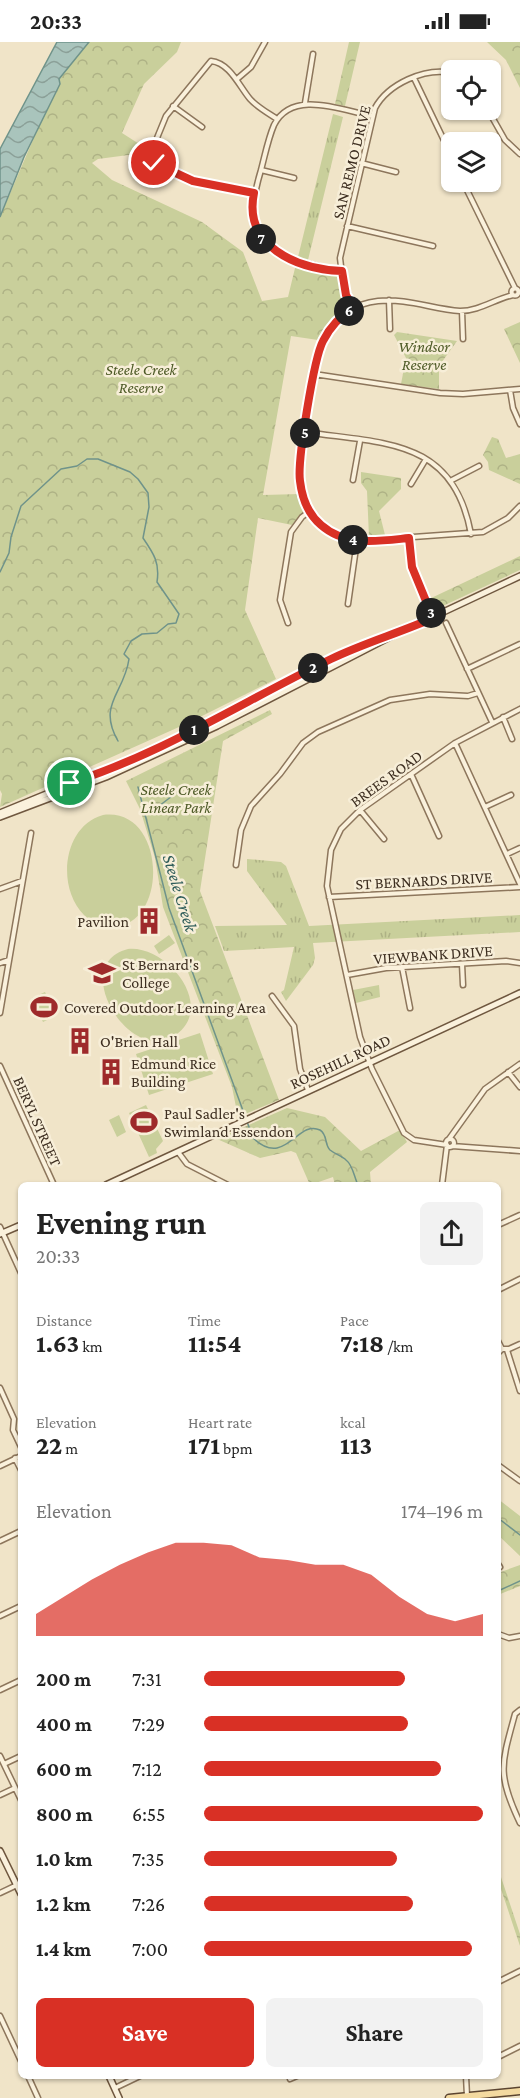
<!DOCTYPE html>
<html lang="en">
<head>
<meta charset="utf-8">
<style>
	body { margin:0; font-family:"Crimson Pro",serif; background:#f2f2f2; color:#222; height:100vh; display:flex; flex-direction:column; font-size:22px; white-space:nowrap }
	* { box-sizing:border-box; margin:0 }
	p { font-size:20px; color:#767676 }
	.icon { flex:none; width:33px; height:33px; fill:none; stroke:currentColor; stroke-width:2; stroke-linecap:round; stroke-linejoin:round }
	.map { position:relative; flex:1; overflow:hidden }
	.drawer { position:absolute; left:18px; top:1140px; width:483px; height:897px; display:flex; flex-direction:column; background:#fff; border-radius:9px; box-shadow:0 2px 4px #0004 }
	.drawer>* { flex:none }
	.tools { position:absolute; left:441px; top:18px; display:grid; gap:12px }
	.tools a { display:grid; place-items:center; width:60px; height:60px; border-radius:9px; background:#fff; box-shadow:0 2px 4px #0004; font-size:30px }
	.pin { position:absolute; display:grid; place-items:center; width:51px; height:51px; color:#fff; margin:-26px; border:3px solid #fff; border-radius:50%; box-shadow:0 2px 6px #0007 }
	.km { position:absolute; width:30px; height:30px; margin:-15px; border-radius:50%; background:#222; color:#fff; font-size:16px; line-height:30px; text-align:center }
	.round { display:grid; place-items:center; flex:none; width:63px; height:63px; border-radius:9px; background:#f2f2f2 }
	.overview { display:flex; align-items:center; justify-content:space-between; height:102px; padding:0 18px }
	h1 { font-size:33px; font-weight:700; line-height:45px }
	.stats { display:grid; grid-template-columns:repeat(3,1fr); gap:9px; height:102px; padding:6px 18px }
	.stats div { display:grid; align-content:center }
	.stats b { font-size:26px; font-weight:700 }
	.stats small { font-size:16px; font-weight:400 }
	.stats p { font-size:16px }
	.chart { height:168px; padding:12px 18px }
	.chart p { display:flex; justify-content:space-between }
	.chart svg { width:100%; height:108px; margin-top:6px; fill:#d93025; opacity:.7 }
	.action { display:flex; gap:12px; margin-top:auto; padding:12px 18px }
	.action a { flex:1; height:69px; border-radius:9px; background:#d93025; color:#fff; font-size:24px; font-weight:700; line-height:69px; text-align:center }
	.action a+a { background:#f2f2f2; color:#222 }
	ul { padding:0 18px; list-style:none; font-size:20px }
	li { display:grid; grid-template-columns:96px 72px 1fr; align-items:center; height:45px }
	li i { height:15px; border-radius:8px; background:#d93025 }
	.status { display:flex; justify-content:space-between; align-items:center; height:42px; padding:0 30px; background:#fff; direction:ltr }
	.status svg { height:16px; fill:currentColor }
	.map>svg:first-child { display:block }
	.grass { fill:url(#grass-tufts) }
	.park { fill:url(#park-crowns) }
	.pitch { fill:#c9cf9b }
	.water { fill:url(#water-waves); stroke:#6f938a; stroke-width:1.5 }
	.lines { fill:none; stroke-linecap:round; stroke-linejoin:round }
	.stream { stroke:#6f938a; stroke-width:1.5 }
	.street-casing { stroke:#8d765c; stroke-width:7 }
	.secondary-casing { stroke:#6f573f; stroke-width:8 }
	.primary-casing { stroke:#5b4430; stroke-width:9 }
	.street { stroke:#faf1dc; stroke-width:4 }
	.secondary { stroke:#faf1dc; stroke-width:5 }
	.primary { stroke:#f3d9a0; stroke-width:6 }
	.route-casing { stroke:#fff; stroke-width:12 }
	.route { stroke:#d93025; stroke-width:8 }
	.labels { text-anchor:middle; stroke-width:5; stroke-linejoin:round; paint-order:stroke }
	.street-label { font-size:16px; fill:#3d2e20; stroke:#f7eed8 }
	.park-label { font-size:16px; font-style:italic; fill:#4d5a26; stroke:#f7eed8 }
	.poi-label { font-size:16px; fill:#3d2e20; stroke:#f7eed8; text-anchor:start }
	.water-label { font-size:18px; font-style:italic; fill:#2f5d5a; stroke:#f7eed8 }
</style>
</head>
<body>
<div class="status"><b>20:33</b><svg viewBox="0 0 49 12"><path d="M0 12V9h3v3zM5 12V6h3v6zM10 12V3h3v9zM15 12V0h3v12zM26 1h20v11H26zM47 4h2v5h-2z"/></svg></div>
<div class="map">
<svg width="520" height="2056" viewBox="0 0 520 2056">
	<defs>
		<pattern id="grass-tufts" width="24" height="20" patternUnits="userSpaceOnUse" patternTransform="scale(1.5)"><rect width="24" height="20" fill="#c9cf9b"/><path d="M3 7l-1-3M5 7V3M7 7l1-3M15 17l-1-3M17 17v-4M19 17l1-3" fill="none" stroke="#aeb285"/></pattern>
		<pattern id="park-crowns" width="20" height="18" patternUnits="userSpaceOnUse" patternTransform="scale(1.5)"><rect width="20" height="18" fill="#c9cf9b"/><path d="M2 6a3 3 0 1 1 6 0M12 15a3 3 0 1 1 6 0" fill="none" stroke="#aeb285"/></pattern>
		<pattern id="water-waves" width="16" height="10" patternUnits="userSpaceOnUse" patternTransform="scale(1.5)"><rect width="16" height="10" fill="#a9c4bc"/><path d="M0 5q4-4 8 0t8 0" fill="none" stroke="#8ba098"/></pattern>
	</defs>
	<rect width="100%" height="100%" fill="#f0e4c8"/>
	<path class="grass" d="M333,72L343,75L308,218L298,215Z
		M247,817L281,820L286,824L309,884L520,873V890L313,901L315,916L313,923L286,959L281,950L284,948L294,905L224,909L215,884L287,883L247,829Z"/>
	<path class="park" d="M89,0H181L177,10L144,42L122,91L144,105L136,112L98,117L92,121L112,138L202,180L243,210L262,259L288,255L296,222L339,230L351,265L334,278L318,298L291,294L263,453L300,452L306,467L292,483L258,476L245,568L276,637L188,681L0,765L2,752L0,748V175L59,37Z
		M349,0H360L345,64L335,62Z
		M487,0H520V46L506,18Z
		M520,280V321L504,287Z
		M397,290L457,299L439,324V347L401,342L406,316L394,293Z
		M492,395L498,397L506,416L520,412V442L489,428L488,420L483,413Z
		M361,430L401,436V447L379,469L385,493L369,495L367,449L361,441Z
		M520,514V528L432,569L427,558Z
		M270,668L272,672L223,699L200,849L279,1058L238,1075L232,1045L163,865L155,816L140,767L126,739Z
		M379,943L380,955L356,961L353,948Z
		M287,1066L325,1075L361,1109L400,1088L407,1100L370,1130L371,1143H335L333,1135L310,1143L296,1111L291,1109L260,1116L217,1097Z
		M498,1457L520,1474V1514L498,1493Z
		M520,1523V1544L498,1553V1531Z
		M498,1826L520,1892V1904L498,1838Z"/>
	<path class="pitch" d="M103,773C166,765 170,882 113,885C102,885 92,880 84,873C56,845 63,784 103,773Z
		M169,893L175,901L159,912L154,904Z
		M128,907C167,903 215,963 177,992C131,1027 67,922 128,907Z
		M45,950L55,974L43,980L32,956Z
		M200,991L213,1032L149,1053L136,1012Z
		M146,1063L163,1099L156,1107L157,1111L149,1115L129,1071Z
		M119,1073L126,1090L117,1095L109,1078Z"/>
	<path class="water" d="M57,0H89L59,37L60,42L24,115L0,175V107Z"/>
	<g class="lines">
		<path class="stream" d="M0,530L9,511L11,495L21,464L61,427L77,424L87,417H98L130,430L138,437L148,451L149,465L143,496C154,512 160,521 157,540L179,572L176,581L168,582L157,591L142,592L131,599L124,612L129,617C124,652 97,662 118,699
			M138,745L169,866L253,1096C286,1127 297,1077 320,1088C328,1093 324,1102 330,1108C335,1112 342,1114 346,1118C353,1123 354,1135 358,1143
			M146,769L159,764L176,751
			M498,1476L520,1493
			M498,1549L520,1539"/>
		<defs>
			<path id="street" d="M414,36L452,115
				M237,37L251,25L265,0
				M305,61L313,12
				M173,64L202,85
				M488,68L505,98L520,112
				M361,121L396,130
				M261,128L294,136
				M463,140L515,246
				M254,151C227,145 167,138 150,116V113L166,74L211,19C230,21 239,44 250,57C257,65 268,71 277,77
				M347,184L433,204
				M342,229C331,228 321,225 310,222C250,209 245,182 261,128C265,113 268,97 274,83C292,47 341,68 372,74
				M511.5 250a3.5 3.5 0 1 1 7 0a3.5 3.5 0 1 1-7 0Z
				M513,253C495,257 479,269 460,269C433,267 406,256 378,259C321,265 316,324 308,369C305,391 300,414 299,437C305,470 323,492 357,499L483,490L508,476L520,464
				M389,258L390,287
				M354,266L343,241L340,216L375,66C388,42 425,25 452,31
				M462,269L463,297
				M314,332L440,351L463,352L520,347
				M510,348L513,366L520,382
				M305,390C385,402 453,396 471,492
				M353,438L360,399
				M452,438L479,424
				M411,442L426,417
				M409,496L412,525L432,575
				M348,562L357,499
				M288,581L280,558L291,490L302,475L310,469
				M446,581L492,680
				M467,627L520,602
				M503,675L512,697
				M455,701L520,842
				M411,732L439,794
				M485,765L511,753
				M360,768L384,797
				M507,812L520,806
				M236,823L241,788L251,764L280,732L303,701L318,690L390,658L430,652L468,654L478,651
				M0,847L22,839
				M329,855L520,845
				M0,921L9,918
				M462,922L463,943
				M402,925L410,966
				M347,933L386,926L506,919L520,921
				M272,954L294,984L300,1027L308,1048
				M0,971L31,791
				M0,1024L54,1143
				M508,1030L520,1045
				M449,1097L485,1047L520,1022
				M446 1101a4 4 0 1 1 8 0a4 4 0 1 1-8 0Z
				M447,1103L414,1098L404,1091L372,1027L360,995L327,844L331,808L341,787L360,768L455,701L520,667
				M452,1104L520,1109
				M178,1110L187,1122L228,1143
				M442,1143L447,1103
				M498,1183L520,1173
				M0,1185L21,1231
				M498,1248L520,1237
				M498,1299L502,1307
				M502,1307H509L520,1302
				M507,1308L520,1349
				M498,1311L502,1307
				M0,1346L14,1377L13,1388L21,1405
				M15,1416L21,1428
				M498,1423L520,1439
				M0,1424L21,1414
				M0,1499L21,1489
				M498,1522L500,1525
				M0,1574L21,1564
				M498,1592L509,1596L520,1594
				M0,1648L21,1638
				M520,1668L515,1672C501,1723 497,1732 520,1781
				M0,1714L21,1758
				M4,1722L21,1714
				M0,1753L15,1746
				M0,1851L17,1843
				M498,1940L520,1929
				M0,1974L21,2019
				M498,2015L520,2004
				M28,2034L38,2056
				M466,2034L467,2054
				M290,2037L297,2034
				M115,2046L140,2034"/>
			<path id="secondary" d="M0,771L144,712L331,617L369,602
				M0,775L106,735L217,684L388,596L520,534
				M106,1143L520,951
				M0,1192L21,1183
				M0,1809L21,1852
				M109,2034L119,2056"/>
			<path id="primary" d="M449,2056L520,2049"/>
		</defs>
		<use href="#street" class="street-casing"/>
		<use href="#secondary" class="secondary-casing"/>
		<use href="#primary" class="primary-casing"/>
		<use href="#street" class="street"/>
		<use href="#secondary" class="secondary"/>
		<use href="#primary" class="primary"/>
	</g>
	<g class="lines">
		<defs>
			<path id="route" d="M70,741C162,712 244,659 331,617C364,601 399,591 433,576L412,525L409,496C379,499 346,505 321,483C308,472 302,456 300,439C297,419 314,316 323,299C330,285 340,274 354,266L346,253L342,229C296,227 243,204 254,151L193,139L154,121"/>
		</defs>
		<use href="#route" class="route-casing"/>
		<use href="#route" class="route"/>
	</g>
	<defs>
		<symbol id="building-bare" viewBox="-9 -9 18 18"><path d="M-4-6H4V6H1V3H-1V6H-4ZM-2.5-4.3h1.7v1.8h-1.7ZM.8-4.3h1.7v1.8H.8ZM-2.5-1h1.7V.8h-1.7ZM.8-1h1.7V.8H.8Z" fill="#9e2a2b" stroke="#f7eed8" stroke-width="2.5" paint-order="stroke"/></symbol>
		<symbol id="school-bare" viewBox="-9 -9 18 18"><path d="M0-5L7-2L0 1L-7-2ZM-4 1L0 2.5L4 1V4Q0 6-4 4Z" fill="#9e2a2b" stroke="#f7eed8" stroke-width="2.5" paint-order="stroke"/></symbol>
		<symbol id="stadium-bare" viewBox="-9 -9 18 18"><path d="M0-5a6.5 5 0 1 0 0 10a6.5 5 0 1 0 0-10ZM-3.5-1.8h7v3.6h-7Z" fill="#9e2a2b" stroke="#f7eed8" stroke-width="2.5" paint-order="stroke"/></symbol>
	</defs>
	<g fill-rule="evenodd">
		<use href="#building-bare" x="130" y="860" width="38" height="38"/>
		<use href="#school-bare" x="83" y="912" width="38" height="38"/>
		<use href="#stadium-bare" x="25" y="946" width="38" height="38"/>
		<use href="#building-bare" x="61" y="980" width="38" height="38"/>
		<use href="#building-bare" x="92" y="1011" width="38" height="38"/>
		<use href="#stadium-bare" x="125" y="1061" width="38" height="38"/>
	</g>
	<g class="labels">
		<g class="street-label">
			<text transform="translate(351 120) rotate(-76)" y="6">SAN REMO DRIVE</text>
			<text transform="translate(386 736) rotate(-36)" y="6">BREES ROAD</text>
			<text transform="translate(424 838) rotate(-3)" y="6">ST BERNARDS DRIVE</text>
			<text transform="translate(433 912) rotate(-4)" y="6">VIEWBANK DRIVE</text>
			<text transform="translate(340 1019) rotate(-25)" y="6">ROSEHILL ROAD</text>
			<text transform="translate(38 1079) rotate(66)" y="6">BERYL STREET</text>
		</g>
		<g class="park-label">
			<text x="424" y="310">Windsor<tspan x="424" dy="18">Reserve</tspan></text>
			<text x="141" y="333">Steele Creek<tspan x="141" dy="18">Reserve</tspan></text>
			<text x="176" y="753">Steele Creek<tspan x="176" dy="18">Linear Park</tspan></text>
		</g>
		<g class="poi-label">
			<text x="129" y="885" text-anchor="end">Pavilion</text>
			<text x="122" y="928">St Bernard's<tspan x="122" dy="18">College</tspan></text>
			<text x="64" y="971">Covered Outdoor Learning Area</text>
			<text x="100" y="1005">O'Brien Hall</text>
			<text x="131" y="1027">Edmund Rice<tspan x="131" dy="18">Building</tspan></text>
			<text x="164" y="1077">Paul Sadler's<tspan x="164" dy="18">Swimland Essendon</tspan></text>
		</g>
		<g class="water-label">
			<text transform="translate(180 851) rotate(73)" y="6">Steele Creek</text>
		</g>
	</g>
</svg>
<div class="tools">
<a><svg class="icon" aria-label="locate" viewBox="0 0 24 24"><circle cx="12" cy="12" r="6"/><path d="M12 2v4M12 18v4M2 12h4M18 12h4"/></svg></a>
<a><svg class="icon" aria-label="layers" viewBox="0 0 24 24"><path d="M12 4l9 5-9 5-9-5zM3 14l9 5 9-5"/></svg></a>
</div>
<div class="pin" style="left:70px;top:741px;background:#1e9e55"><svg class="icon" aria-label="arrive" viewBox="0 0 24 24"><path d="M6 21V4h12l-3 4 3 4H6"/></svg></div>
<div class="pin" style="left:154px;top:121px;background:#d93025"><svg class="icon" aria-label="check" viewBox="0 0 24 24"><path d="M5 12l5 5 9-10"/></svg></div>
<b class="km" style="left:194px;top:688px">1</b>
<b class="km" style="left:313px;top:626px">2</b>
<b class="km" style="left:431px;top:571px">3</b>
<b class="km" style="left:353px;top:498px">4</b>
<b class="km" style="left:305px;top:391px">5</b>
<b class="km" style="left:349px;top:269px">6</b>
<b class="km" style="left:261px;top:197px">7</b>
<section class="drawer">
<div class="overview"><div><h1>Evening run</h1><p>20:33</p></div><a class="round"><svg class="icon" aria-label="share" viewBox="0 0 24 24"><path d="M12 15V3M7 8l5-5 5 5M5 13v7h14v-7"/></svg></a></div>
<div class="stats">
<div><p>Distance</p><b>1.63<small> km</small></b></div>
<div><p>Time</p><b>11:54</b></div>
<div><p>Pace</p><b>7:18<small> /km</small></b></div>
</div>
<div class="stats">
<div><p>Elevation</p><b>22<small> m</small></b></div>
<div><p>Heart rate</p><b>171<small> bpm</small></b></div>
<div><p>kcal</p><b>113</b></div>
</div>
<div class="chart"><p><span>Elevation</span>174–196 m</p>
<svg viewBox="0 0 160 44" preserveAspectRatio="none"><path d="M0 44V35L10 28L20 21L30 15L40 10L50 6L60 6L70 7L80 12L90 13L100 15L110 15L120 19L130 28L140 35L150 38L160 35V44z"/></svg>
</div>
<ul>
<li><b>200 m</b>7:31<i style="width:72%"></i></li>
<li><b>400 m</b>7:29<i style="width:73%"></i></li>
<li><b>600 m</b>7:12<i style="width:85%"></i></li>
<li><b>800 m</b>6:55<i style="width:100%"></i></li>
<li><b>1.0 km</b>7:35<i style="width:69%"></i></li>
<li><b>1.2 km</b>7:26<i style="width:75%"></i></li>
<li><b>1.4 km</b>7:00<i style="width:96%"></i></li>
</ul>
<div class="action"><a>Save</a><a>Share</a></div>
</section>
</div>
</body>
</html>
